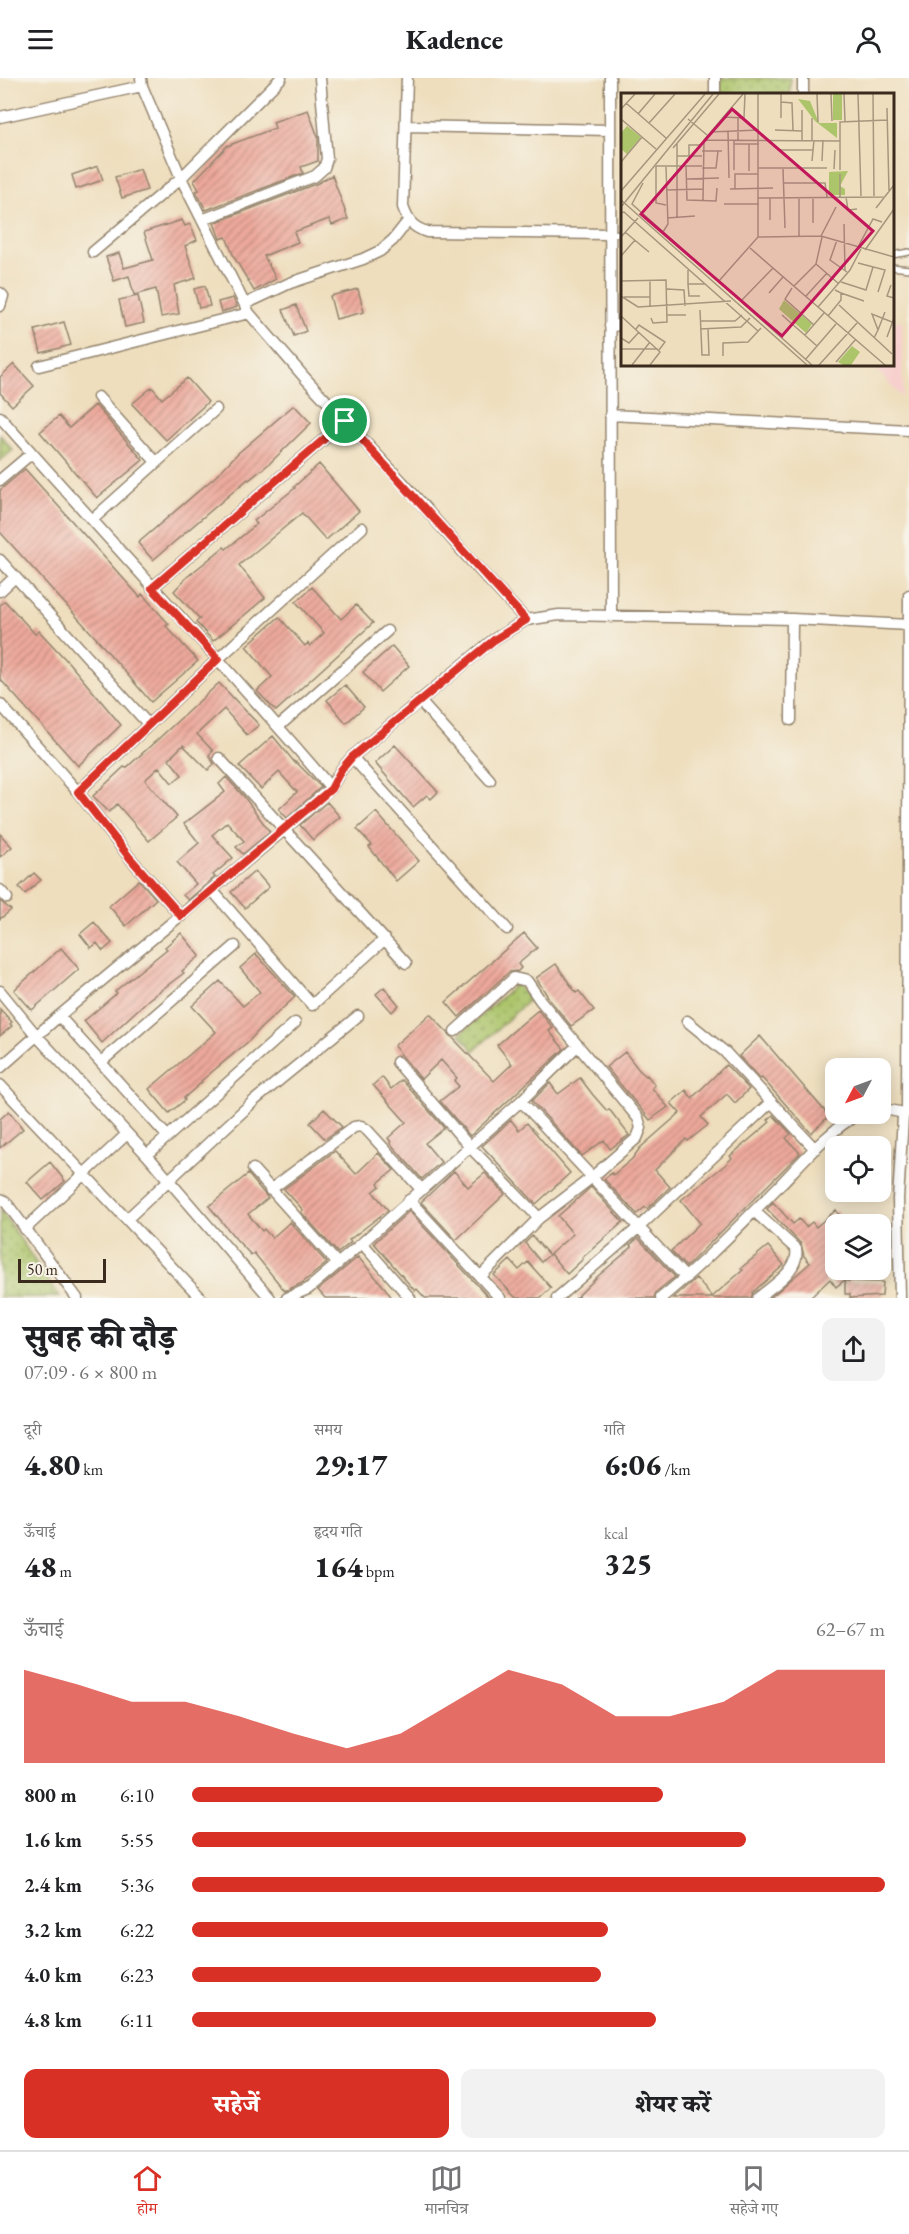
<!DOCTYPE html>
<html lang="hi">
<head>
<meta charset="utf-8">
<style>
	body { margin:0; font-family:"EB Garamond","Noto Serif Devanagari",serif; background:#f2f2f2; color:#202124; height:100vh; display:flex; flex-direction:column; font-size:22px; white-space:nowrap }
	* { box-sizing:border-box; margin:0 }
	p { font-size:20px; color:#757577 }
	.icon { flex:none; width:33px; height:33px; fill:none; stroke:currentColor; stroke-width:2; stroke-linecap:round; stroke-linejoin:round }
	.map { position:relative; height:1220px; overflow:hidden }
	.sheet { display:flex; flex-direction:column; background:#fff; flex:1 }
	.sheet>* { flex:none }
	.needle { width:39px; rotate:229deg }
	.buttons { position:absolute; left:825px; top:980px; display:grid; gap:12px }
	.buttons a { display:grid; place-items:center; width:66px; height:66px; border-radius:12px; background:#fff; box-shadow:0 3px 15px #0003; font-size:30px }
	.scale { position:absolute; left:18px; bottom:15px; width:88px; box-sizing:border-box; padding-left:6px; border:3px solid #3b2a1e; border-top:0; font-size:16px; line-height:21px; white-space:nowrap; color:#3b2a1e; -webkit-text-stroke:4px #f7f3e8; paint-order:stroke }
	.pin { position:absolute; display:grid; place-items:center; width:51px; height:51px; color:#fff; margin:-26px; border:3px solid #fff; border-radius:50%; box-shadow:0 2px 6px #0007 }
	.round { display:grid; place-items:center; flex:none; width:63px; height:63px; border-radius:12px; background:#f2f2f2 }
	.overview { display:flex; align-items:center; justify-content:space-between; height:102px; padding:0 24px }
	h1 { font-size:33px; font-weight:800; line-height:45px }
	.metrics { display:grid; grid-template-columns:repeat(3,1fr); gap:9px; height:102px; padding:6px 24px }
	.metrics div { display:grid; align-content:center }
	.metrics b { font-size:30px; font-weight:800 }
	.metrics small { font-size:16px; font-weight:400 }
	.metrics p { font-size:16px }
	.chart { height:168px; padding:12px 24px }
	.chart p { display:flex; justify-content:space-between }
	.chart svg { width:100%; height:108px; margin-top:6px; fill:#d93025; opacity:.7 }
	.cta { display:flex; gap:12px; margin-top:auto; padding:12px 24px }
	.cta a { flex:1; height:69px; border-radius:12px; background:#d93025; color:#fff; font-size:24px; font-weight:800; line-height:69px; text-align:center }
	.cta a+a { background:#f2f2f2; color:#202124 }
	ul { padding:0 24px; list-style:none; font-size:20px }
	li { display:grid; grid-template-columns:96px 72px 1fr; align-items:center; height:45px }
	li i { height:15px; border-radius:8px; background:#d93025 }
	header { display:flex; justify-content:space-between; align-items:center; height:78px; padding:0 24px; background:#fff; font-size:27px; font-weight:800 }
	.tabs { display:flex; justify-content:space-around; align-items:center; height:84px; border-top:2px solid #e0e0e0; background:#fff; font-size:16px; color:#757577 }
	.tabs a { display:grid; justify-items:center; gap:3px }
	.tabs .active { color:#d93025 }
	.map>svg:first-child { display:block }
	.built { fill:#f7d0ce }
	.park { fill:url(#park-dots); stroke:#747744; stroke-width:1.5 }
	.building { fill:url(#building-hatch) }
	.lines { fill:none; stroke-linecap:round; stroke-linejoin:round }
	.service-casing { stroke:#94846e; stroke-width:8 }
	.minor-casing { stroke:#94846e; stroke-width:13 }
	.service { stroke:#fff; stroke-width:5 }
	.minor { stroke:#fff; stroke-width:10 }
	.route-casing { stroke:#fff; stroke-width:12 }
	.route { stroke:#d93025; stroke-width:8 }
	.inset-road { fill:none; stroke:#a6967d; stroke-width:1.5 }
	.view { fill:#c2185b; fill-opacity:0.15; stroke:#c2185b; stroke-width:3 }
	.inset-edge { fill:none; stroke:#3b2a1e; stroke-width:3 }
</style>
</head>
<body>
<header><svg class="icon" aria-label="menu" viewBox="0 0 24 24"><path d="M4 6h16M4 12h16M4 18h16"/></svg>Kadence<svg class="icon" aria-label="person" viewBox="0 0 24 24"><circle cx="12" cy="8" r="4"/><path d="M4 21q1-7 8-7t8 7"/></svg></header>
<div class="map">
<svg width="909" height="1220" viewBox="0 0 909 1220">
	<defs>
		<pattern id="park-dots" width="8" height="8" patternUnits="userSpaceOnUse" patternTransform="scale(1.5)"><rect width="8" height="8" fill="#acc46a"/><path d="M2 2h.1M6 6h.1" fill="none" stroke="#8d9f57" stroke-width="1.8" stroke-linecap="round"/></pattern>
		<pattern id="building-hatch" width="6" height="6" patternUnits="userSpaceOnUse" patternTransform="scale(1.5)"><rect width="6" height="6" fill="#eda99b"/><path d="M-1 1l2-2M0 6l6-6M5 7l2-2" fill="none" stroke="#c18a7e"/></pattern>
	</defs>
	<rect width="100%" height="100%" fill="#f7f3e8"/>
	<filter id="ink" filterUnits="userSpaceOnUse"><feTurbulence type="fractalNoise" baseFrequency=".0167" numOctaves="2"/><feDisplacementMap in="SourceGraphic" scale="12" xChannelSelector="R" yChannelSelector="G"/><feConvolveMatrix kernelMatrix="1 2 1 2 8 2 1 2 1" color-interpolation-filters="sRGB"/></filter>
	<filter id="wash" filterUnits="userSpaceOnUse"><feTurbulence type="fractalNoise" baseFrequency=".008" numOctaves="4" result="noise"/><feDisplacementMap in="SourceGraphic" scale="24" xChannelSelector="R" yChannelSelector="G"/><feGaussianBlur stdDeviation="1.35" result="paint"/><feColorMatrix in="noise" values="0 0 0 0 0 0 0 0 0 0 0 0 0 0 0 0 0 1.4 0 .05"/><feComposite in="paint" operator="in"/></filter>
	<g filter="url(#wash)">
		<rect width="100%" height="100%" fill="#eedebd"/>
		<path class="built" d="M893,243H902L903,320L872,287L892,286Z"/>
		<path class="park" d="M719,0H790V16H719Z
			M0,357L13,372L0,383Z
			M516,906L530,921L474,973L460,956Z
			M0,1131L59,1219H0Z"/>
		<g id="blocks">
			<path class="building" d="M308,32L318,59V83L301,89L303,95L206,132L196,113L199,112L194,103L227,68L275,50L273,44Z
				M98,88L103,102L76,111L72,97Z
				M140,91L147,112L122,120L115,99Z
				M332,97L348,141L332,147L329,141L294,154L298,164L264,178L276,201L254,213L234,179L226,159L220,161L214,145L318,105Z
				M182,142L185,148L190,146L197,162L185,168L196,200L174,207L179,236L161,239L156,211L134,217L129,198L114,203L106,179L119,175L124,190L153,182L144,154Z
				M205,208L210,228L199,230L194,211Z
				M358,211L364,234L336,241L330,218Z
				M138,218L144,245L125,249L119,222Z
				M233,220L237,229L221,234L218,224Z
				M296,227L306,253L294,258L283,232Z
				M64,244L71,267L41,275L35,252Z
				M14,286L34,308L12,328L0,315V299Z
				M187,300L208,324L166,362L132,326L152,309L162,321Z
				M95,327L143,382L97,420L40,354L59,338L69,350Z
				M294,327L311,345L270,385L249,402L248,401L153,482L138,465L216,398L237,376Z
				M319,386L359,433L326,462L302,435L239,487L265,520L213,563L196,544L200,541L174,513L187,499L224,469L226,471L257,446L254,443L295,410L294,409Z
				M25,391L140,519L142,516L169,546L166,548L198,583L151,624L95,559L0,454V412Z
				M312,509L341,541L356,527L373,545L276,633L257,613L272,599L246,568L279,539L305,568L308,565L310,568L324,555L296,524Z
				M5,523L35,556L39,553L69,585L121,647L78,688L0,601V527Z
				M392,568L409,588L380,614L363,594Z
				M219,605L259,647L247,657L224,631L197,656L213,673L209,677L214,686L208,692L183,667L169,681L182,697L172,705L159,689L145,702L177,739L149,763L117,726L109,734L93,718L124,689L126,690L157,662Z
				M345,607L364,629L346,645L327,622Z
				M273,658L295,685L296,684L321,709L287,740L279,731L297,714L279,694L261,711L239,688Z
				M395,667L438,714L431,721L427,717L413,729L375,685Z
				M226,699L245,720L270,754L243,776L236,769L244,763L227,744L212,757L233,780L213,797L215,799L188,822L183,817L196,806L177,784L199,765L184,746L225,714L219,706Z
				M327,724L340,739L313,762L300,747Z
				M376,734L419,783L396,803L369,769L372,767L357,751Z
				M0,756L12,769L0,779Z
				M255,793L269,809L245,830L231,814Z
				M34,795L41,802L25,816L19,809Z
				M139,802L156,821L126,848L109,828Z
				M0,823L11,832L0,841Z
				M94,844L112,865L103,873L97,865L91,870L80,856Z
				M181,855L200,878L182,893L184,895L149,921L102,965L84,943L117,915L115,913L167,871L165,869Z
				M524,855L537,870L518,886L521,890L518,893L509,894L459,939L446,924Z
				M61,870L79,891L32,932L14,912Z
				M256,876L295,919L262,949L249,963L201,1003L202,1004L184,1020L185,1022L169,1035L149,1011L216,954L192,928L220,903L243,928L260,914L240,890Z
				M556,886L576,915L579,913L594,932L571,948L550,922L536,900Z
				M384,909L399,927L392,934L376,916Z
				M0,931L12,944L10,946L12,948L0,958Z
				M538,932L553,950L549,953L564,971L470,1058L440,1023L459,1008L454,1003L457,1000L441,982L421,1001L394,968L430,936L494,1003L512,986L497,967Z
				M760,958L829,1038L811,1055L762,1000L760,1001L739,978Z
				M625,974L639,992L646,998L647,997L655,1007L652,1010L668,1029L650,1042L606,989Z
				M726,987L749,1011L735,1025L727,1016L701,1039L708,1047L688,1063L686,1061L655,1092L670,1109L647,1131L645,1129L637,1136L604,1101L612,1095L613,1097L632,1081L640,1070L680,1035L671,1025L686,1012L692,1020Z
				M382,999L391,1011L402,1002L444,1050L425,1065L441,1084L422,1101L390,1065L391,1064L388,1060L406,1044L373,1007Z
				M580,1000L593,1017L607,1033L609,1031L629,1057L610,1071L604,1062L582,1078L532,1023L550,1005L558,1016Z
				M324,1031L342,1049L325,1061L310,1045Z
				M9,1033L23,1051L0,1070V1041Z
				M773,1037L791,1056L786,1060L800,1075L686,1189L671,1173L700,1145L681,1122L725,1087L732,1080L730,1078L770,1044L768,1042Z
				M511,1042L519,1052L527,1045L570,1095L536,1126L482,1068Z
				M335,1073L356,1096L378,1075L394,1092L378,1105L380,1108L373,1114L388,1132L349,1162L351,1164L338,1175L301,1134L303,1132L284,1111Z
				M50,1084L65,1103L43,1122L27,1104Z
				M454,1093L468,1109L485,1095L505,1116L456,1162L421,1124Z
				M248,1096L268,1120L248,1136L262,1153L264,1151L272,1160L290,1144L327,1185L302,1205L285,1213L254,1175L251,1177L236,1161L209,1128Z
				M591,1109L623,1144L582,1180L583,1181L567,1196L550,1176L573,1156L558,1138Z
				M773,1124L793,1146L799,1141L806,1149L812,1144L816,1149L836,1132L845,1146H836V1155L828,1161L836,1170V1191H858L836,1209L830,1201L810,1220H770L810,1185L804,1178L801,1166L767,1131Z
				M409,1133L479,1209L489,1220H425L417,1211L415,1213L374,1165Z
				M532,1158L549,1177L541,1184L525,1165Z
				M638,1160L675,1199L656,1214L654,1220H576L598,1198L632,1169L630,1167Z
				M768,1168L784,1187L753,1214L751,1220H673L696,1200L712,1219L743,1192L741,1190Z
				M358,1179L385,1210L392,1220H325L318,1212Z
				M510,1182L519,1192L528,1184L551,1210L540,1220H516L494,1197Z
				M845,1203L883,1204L882,1218L850,1220V1216H845Z"/>
		</g>
	</g>
	<g filter="url(#ink)">
		<use href="#blocks" fill-opacity="0" stroke="#94846e" stroke-width="1.5"/>
		<g class="lines">
			<defs>
				<path id="service" d="M610,156L622,155
					M892,177L909,174
					M892,189L909,191"/>
				<path id="minor" d="M141,0L142,8L181,100L249,235L305,300L406,408L464,475L526,542
					M407,0L403,129C408,143 412,149 427,154L610,156
					M610,0L611,539
					M715,16V0
					M803,16V0
					M0,39L142,8
					M407,48L610,52
					M202,142L315,98L324,90L327,81L320,0
					M93,174L181,100L281,0
					M0,215L3,218L0,228
					M245,226L290,205L363,181L380,173L393,162L408,143
					M610,248L622,247
					M39,288L249,235
					M98,319L157,385
					M610,337L909,352
					M0,339C109,463 224,584 331,710
					M0,402L32,375
					M92,442L216,331
					M0,482L148,646
					M152,510L345,343
					M0,513L15,499
					M419,622L490,702
					M0,626L78,714L130,780L181,838
					M791,642L792,541
					M279,648L387,553
					M352,679L507,851
					M219,680L406,885
					M78,714L218,581L362,450
					M0,812L7,820
					M212,812L312,927L385,861
					M0,913L36,957L147,1077L270,1220
					M59,938L168,1059
					M687,943L725,974L815,1071
					M455,953L514,900L527,903L540,922L638,1040L641,1050L637,1060L591,1100L539,1140L480,1199
					M101,984L235,868
					M397,984L469,1068L539,1140
					M0,990L59,938L285,751L331,710L341,692L352,679L493,562L526,542L559,537L792,541L909,547
					M0,1007L201,1220
					M521,1023L686,1200
					M880,1030L904,1035
					M147,1077L295,945
					M253,1091L338,1186
					M270,1112L354,1049L361,1048L367,1052L421,1111
					M0,1121L5,1123L77,1220
					M409,1122L500,1220
					M754,1133L796,1171C800,1192 773,1207 758,1220
					M127,1141L255,1022L358,938
					M25,1151L127,1056
					M362,1165L410,1220
					M287,1220L308,1211L362,1165L521,1023L578,967
					M557,1220L638,1150L770,1025
					M661,1220C703,1186 740,1147 778,1109C803,1083 828,1053 860,1035
					M900,1220L898,1121L903,1039L907,1031L909,517"/>
			</defs>
			<use href="#service" class="service-casing"/>
			<use href="#minor" class="minor-casing"/>
			<use href="#service" class="service"/>
			<use href="#minor" class="minor"/>
		</g>
	</g>
	<g class="lines" filter="url(#ink)">
		<defs>
			<path id="route" d="M345,343L526,542L494,562L352,679L341,692L331,711L181,838L130,780L78,714L218,581L152,510Z"/>
		</defs>
		<use href="#route" class="route-casing"/>
		<use href="#route" class="route"/>
	</g>
	<g transform="translate(621 15)">
		<rect width="273" height="273" fill="#eedebd"/>
		<path d="M212,1H221V27H212ZM177,6L189,8L198,30H216V45L194,28ZM6,33L20,44L6,61L0,56V40ZM227,78L219,93L224,96V102H208V79ZM163,207L191,231L185,240L158,216ZM231,253L239,259L230,272H222L217,269Z" fill="#acc46a"/>
		<path class="inset-road" d="M196,1L197,29M210,1L211,28M223,1L224,29M237,1L240,103M252,1L253,103M160,9L171,10L172,37M5,10L45,45M266,15L268,99M0,16L14,1M17,21L34,1M102,24L123,25L124,1M117,25V47M160,25V1M191,25V47M0,26L35,56M67,26L86,42M28,30L54,1M154,37L181,38M107,38L108,85M89,39L138,37M83,47L219,48M113,47V77M181,47V17M56,50V124M113,51H138M128,51V78M52,55L98,1M157,57H192M81,58H101M56,63H81M68,63V52H81M191,68L193,47M201,68L202,47M0,69L21,44M35,73V110L45,112M35,73H81M65,73L66,107L95,108L96,95M81,75H95L97,58M137,75H206M162,76L164,135M213,76L214,57M219,77V29L266,27M219,81V104M66,86L98,85M22,90L11,111L191,272M163,90H204L206,104M109,96L152,95M114,96V81H137M45,97L82,96M0,98L84,1M192,104V130M225,104L227,117L236,116M137,105L264,104M149,105V127M0,107L186,272M82,108L83,47L122,1M103,111H138M0,114L92,1M255,115L273,92M0,120L3,119L137,238M46,125L74,123M223,131L224,178M4,139L28,159M42,139L47,131L45,74M200,143L215,114M0,144L17,125M137,144V1M137,144L200,143L273,164M178,144V104M216,147L209,167L226,179M237,154L252,126L261,129M129,155L264,272M244,157L273,116M0,163L14,147M237,170L264,177L257,199M195,171L201,144M67,177V191H84M29,187V214M0,188L45,187L46,229L32,230L30,225M97,189L137,144M220,189L245,197L252,174M67,191L68,203H79M270,192L266,203L273,205M173,193L195,171L218,191M171,195L164,206L193,232M46,196L63,197L64,213M148,200L162,184M220,200L243,208M0,203L17,214L110,208M185,203L206,180M3,204H29M120,208L152,175M218,212L271,261M197,214L229,177L240,156M79,217L81,262H88L87,236M46,222H65M161,222L196,253M0,223L39,259L29,272M207,223L220,207V200L214,197M79,228H114L121,222M15,236L18,232L44,249L38,257M79,236L120,234L129,225M257,237L264,219M184,242L203,220M266,244L273,225M0,245L8,250L18,239M253,245L257,237L251,221L271,229M0,256H37M102,263V250L127,249L140,235M184,267L215,231M215,269L235,246M11,272L29,249M198,272L236,230"/>
		<path class="view" d="M111,16L252,138L161,243L20,121Z"/>
		<rect width="273" height="273" class="inset-edge"/>
	</g>
</svg>
<div class="buttons">
<a><svg class="needle" viewBox="-14 -14 28 28"><path d="M0-13l5 13h-10z" fill="#e53935"/><path d="M0 13l5-13h-10z" fill="#757577"/></svg></a>
<a><svg class="icon" aria-label="locate" viewBox="0 0 24 24"><circle cx="12" cy="12" r="6"/><path d="M12 2v4M12 18v4M2 12h4M18 12h4"/></svg></a>
<a><svg class="icon" aria-label="layers" viewBox="0 0 24 24"><path d="M12 4l9 5-9 5-9-5zM3 14l9 5 9-5"/></svg></a>
</div>
<div class="scale">50 m</div>
<div class="pin" style="left:345px;top:343px;background:#1e9e55"><svg class="icon" aria-label="arrive" viewBox="0 0 24 24"><path d="M6 21V4h12l-3 4 3 4H6"/></svg></div>
</div>
<section class="sheet">
<div class="overview"><div><h1>सुबह की दौड़</h1><p>07:09 · 6 × 800 m</p></div><a class="round"><svg class="icon" aria-label="share" viewBox="0 0 24 24"><path d="M12 15V3M7 8l5-5 5 5M5 13v7h14v-7"/></svg></a></div>
<div class="metrics">
<div><p>दूरी</p><b>4.80<small> km</small></b></div>
<div><p>समय</p><b>29:17</b></div>
<div><p>गति</p><b>6:06<small> /km</small></b></div>
</div>
<div class="metrics">
<div><p>ऊँचाई</p><b>48<small> m</small></b></div>
<div><p>हृदय गति</p><b>164<small> bpm</small></b></div>
<div><p>kcal</p><b>325</b></div>
</div>
<div class="chart"><p><span>ऊँचाई</span>62–67 m</p>
<svg viewBox="0 0 160 44" preserveAspectRatio="none"><path d="M0 44V6L10 12L20 19L30 19L40 25L50 32L60 38L70 32L80 19L90 6L100 12L110 25L120 25L130 19L140 6L150 6L160 6V44z"/></svg>
</div>
<ul>
<li><b>800 m</b>6:10<i style="width:68%"></i></li>
<li><b>1.6 km</b>5:55<i style="width:80%"></i></li>
<li><b>2.4 km</b>5:36<i style="width:100%"></i></li>
<li><b>3.2 km</b>6:22<i style="width:60%"></i></li>
<li><b>4.0 km</b>6:23<i style="width:59%"></i></li>
<li><b>4.8 km</b>6:11<i style="width:67%"></i></li>
</ul>
<div class="cta"><a>सहेजें</a><a>शेयर करें</a></div>
</section>
<nav class="tabs">
<a class="active"><svg class="icon" aria-label="home" viewBox="0 0 24 24"><path d="M3 11l9-7 9 7M6 9v11h12V9"/></svg>होम</a>
<a><svg class="icon" aria-label="map" viewBox="0 0 24 24"><path d="M3 6l6-2 6 2 6-2v14l-6 2-6-2-6 2zM9 4v14M15 6v14"/></svg>मानचित्र</a>
<a><svg class="icon" aria-label="saved" viewBox="0 0 24 24"><path d="M7 4h10v16l-5-4-5 4z"/></svg>सहेजे गए</a>
</nav>
</body>
</html>
